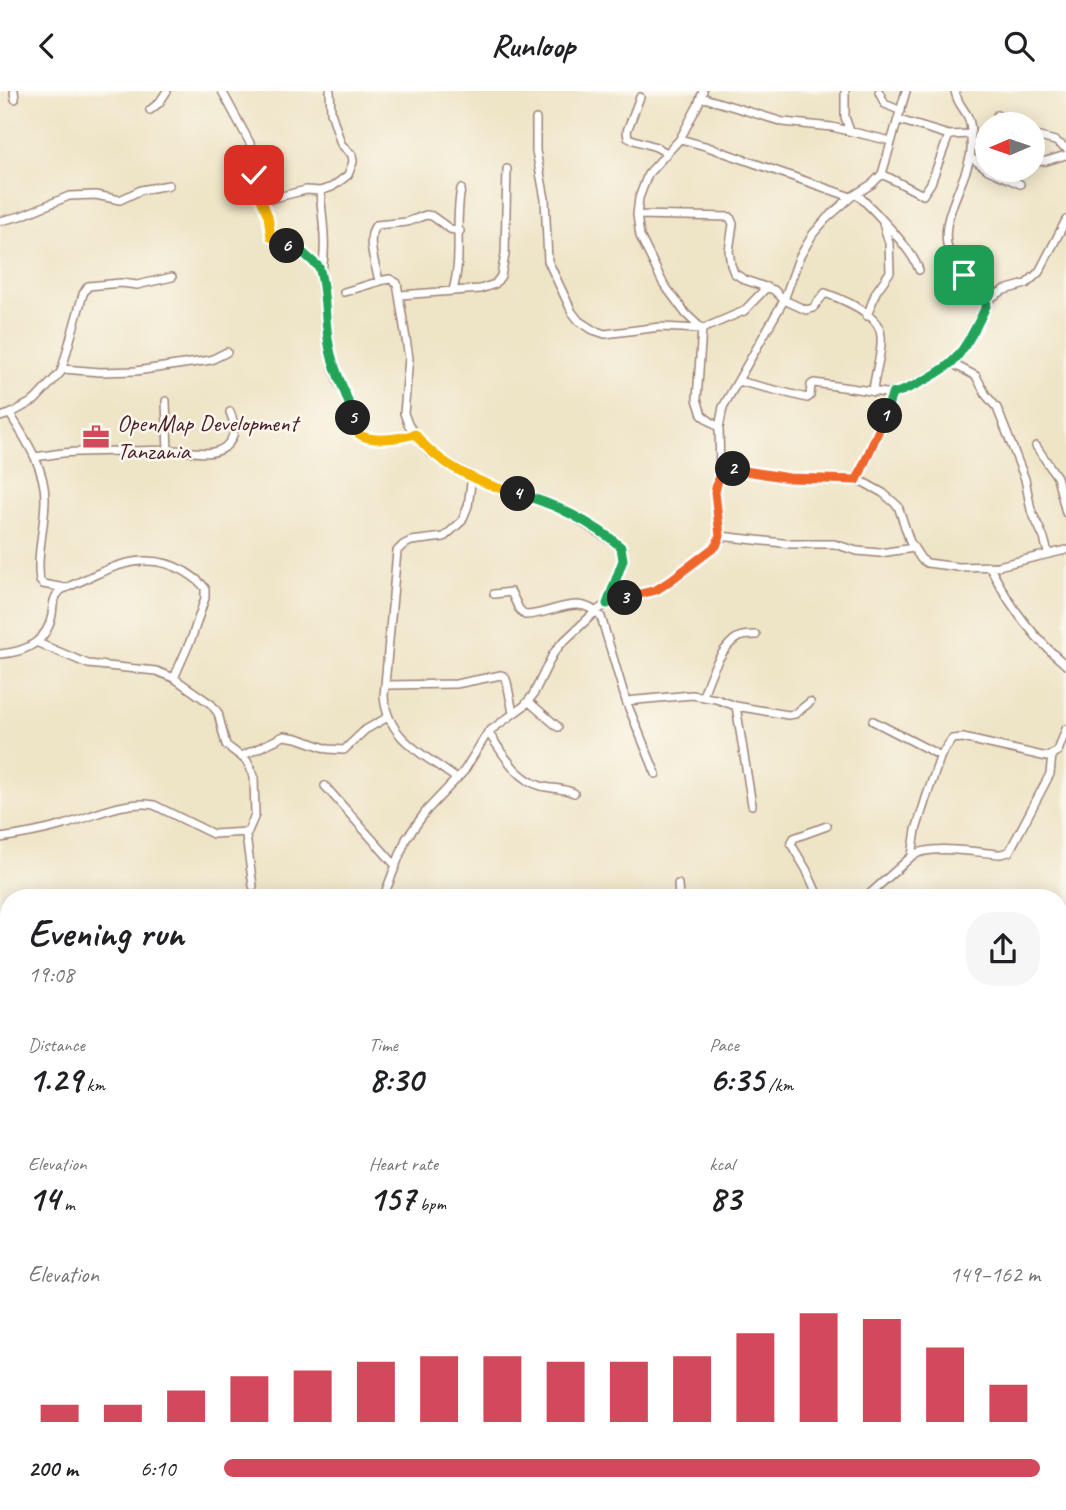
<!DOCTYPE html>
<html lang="en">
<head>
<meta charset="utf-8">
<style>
	body { margin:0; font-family:Caveat,sans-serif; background:#f6f6f6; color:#202124; height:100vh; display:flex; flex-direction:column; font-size:26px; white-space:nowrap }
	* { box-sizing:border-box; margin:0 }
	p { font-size:23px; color:#757577 }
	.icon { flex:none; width:38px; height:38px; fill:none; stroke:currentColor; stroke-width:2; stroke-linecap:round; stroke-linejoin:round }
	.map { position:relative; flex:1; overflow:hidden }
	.panel { position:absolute; left:0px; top:798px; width:1068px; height:621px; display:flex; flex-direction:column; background:#fff; border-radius:28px 28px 0 0; box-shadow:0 4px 18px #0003 }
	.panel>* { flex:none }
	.needle { width:46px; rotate:268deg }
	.tools { position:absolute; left:975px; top:21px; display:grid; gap:14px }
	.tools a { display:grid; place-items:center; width:70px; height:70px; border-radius:50%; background:#fff; box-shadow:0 4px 18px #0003; font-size:35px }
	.pin { position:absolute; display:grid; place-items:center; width:60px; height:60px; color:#fff; margin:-30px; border-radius:14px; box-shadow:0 4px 10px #0006 }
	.km { position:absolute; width:35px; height:35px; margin:-18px; border-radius:50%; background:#222; color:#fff; font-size:19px; line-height:35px; text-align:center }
	.round { display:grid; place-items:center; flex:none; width:74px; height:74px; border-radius:28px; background:#f6f6f6 }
	.head { display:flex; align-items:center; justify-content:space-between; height:119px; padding:0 28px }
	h1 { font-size:38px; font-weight:800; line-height:52px }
	.metrics { display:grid; grid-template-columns:repeat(3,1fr); gap:10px; height:119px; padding:7px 28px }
	.metrics div { display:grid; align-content:center }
	.metrics b { font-size:35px; font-weight:800 }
	.metrics small { font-size:19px; font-weight:400 }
	.metrics p { font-size:19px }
	.chart { height:196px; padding:14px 28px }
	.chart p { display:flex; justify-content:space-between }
	.chart svg { width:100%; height:126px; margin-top:7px; stroke:#d1495b; stroke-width:6 }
	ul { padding:0 28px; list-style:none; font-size:23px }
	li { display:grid; grid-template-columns:112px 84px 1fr; align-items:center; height:52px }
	li i { height:18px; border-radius:9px; background:#d1495b }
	header { display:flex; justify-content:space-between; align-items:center; height:91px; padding:0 28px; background:#fff; font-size:32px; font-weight:800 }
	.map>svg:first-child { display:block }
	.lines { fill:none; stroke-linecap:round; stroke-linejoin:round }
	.minor-casing { stroke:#9c8278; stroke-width:10 }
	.minor { stroke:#fff; stroke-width:7 }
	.split-1-casing { stroke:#fff; stroke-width:14 }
	.split-2-casing { stroke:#fff; stroke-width:14 }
	.split-3-casing { stroke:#fff; stroke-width:14 }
	.split-4-casing { stroke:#fff; stroke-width:14 }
	.split-5-casing { stroke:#fff; stroke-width:14 }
	.split-6-casing { stroke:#fff; stroke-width:14 }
	.split-7-casing { stroke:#fff; stroke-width:14 }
	.split-1 { stroke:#22a559; stroke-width:9 }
	.split-2 { stroke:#f0652b; stroke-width:9 }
	.split-3 { stroke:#f0652b; stroke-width:9 }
	.split-4 { stroke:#22a559; stroke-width:9 }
	.split-5 { stroke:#f5b400; stroke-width:9 }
	.split-6 { stroke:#22a559; stroke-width:9 }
	.split-7 { stroke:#f5b400; stroke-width:9 }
	.labels { text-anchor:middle; stroke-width:5; stroke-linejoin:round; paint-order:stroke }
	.poi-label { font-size:24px; fill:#4a1f2b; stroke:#fbf7ec; text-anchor:start }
</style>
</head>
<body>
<header><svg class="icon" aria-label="back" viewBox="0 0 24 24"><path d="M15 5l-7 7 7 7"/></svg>Runloop<svg class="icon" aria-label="search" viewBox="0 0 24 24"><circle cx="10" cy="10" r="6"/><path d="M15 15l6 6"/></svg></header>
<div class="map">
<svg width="1066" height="1419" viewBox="0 0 1066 1419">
	<rect width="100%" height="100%" fill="#fbf7ec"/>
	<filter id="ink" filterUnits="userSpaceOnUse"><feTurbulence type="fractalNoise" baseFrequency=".0143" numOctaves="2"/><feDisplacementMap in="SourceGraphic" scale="14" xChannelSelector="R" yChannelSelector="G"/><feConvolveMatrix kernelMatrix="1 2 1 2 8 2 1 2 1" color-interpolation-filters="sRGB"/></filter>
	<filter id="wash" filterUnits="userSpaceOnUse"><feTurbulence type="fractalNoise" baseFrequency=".00686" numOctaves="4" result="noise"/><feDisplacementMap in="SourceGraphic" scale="28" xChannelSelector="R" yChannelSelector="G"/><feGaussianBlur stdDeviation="1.57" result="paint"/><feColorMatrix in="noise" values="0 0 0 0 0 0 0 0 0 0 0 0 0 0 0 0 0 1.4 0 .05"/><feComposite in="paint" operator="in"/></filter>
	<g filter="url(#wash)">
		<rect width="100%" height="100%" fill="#eee4c6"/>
	</g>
	<g filter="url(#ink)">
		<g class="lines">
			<defs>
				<path id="minor" d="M14,0L15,8
					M222,0L250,52L254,90L265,115L271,146L302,161L319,176L333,276L339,293L349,309L357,340L360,344L371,347H403L414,343
					M703,0L698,14L680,48L648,83L639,107L637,124L640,145L663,192L686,223L702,238L697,308L702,324L719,337
					M845,0V26L850,40
					M955,0C959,21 971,17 971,44C971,51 972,59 970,66C963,100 933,135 953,170C961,185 976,199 987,213
					M879,1L885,13L901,20
					M640,6L627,40L628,47L656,56L667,62
					M701,6L783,31L832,36L891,50
					M150,19L159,12L167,0
					M997,24L1012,33
					M536,28V60L545,108L548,170L572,221L579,230L593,239L605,243L660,236L702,238L744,220L767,196
					M899,29L949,44L971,43
					M1032,44L1055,50L1066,57
					M680,48L705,55L851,106
					M970,66L987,78
					M1032,71L1046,70L1066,64
					M988,79L1020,93
					M882,83L923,104L931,92L949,44
					M320,100C322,126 328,157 321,182
					M857,103C874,119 912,158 919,179
					M262,110L306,99L320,100L332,96L348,84L353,71L352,64L341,53L331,21L330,0
					M637,124L730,126L733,133L729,160L731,174L734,182L745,189L774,199L784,209L806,219L813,217L825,202C842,208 880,223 881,245C883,263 874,283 873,301
					M0,130L21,125L69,105L96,104L120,109L141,99L169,94
					M379,190C376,175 365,147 376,134L407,131L426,124L432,125L450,138L460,140
					M453,199C463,164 454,132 461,98
					M344,201L384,189L390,188L397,192L409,267L404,322L408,333L424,356L430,362L472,385L501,398L540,408L563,419L621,456L623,469L607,513
					M400,204L480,198L495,193L501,185L505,164L507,78
					M867,225L876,201L890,181L889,152L883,132
					M951,272L976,285L986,304L997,317L1025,388L1031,419L1044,447L1048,462
					M63,278L100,281L136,280L211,269L227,261
					M738,290L807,307L810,305L811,294L814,292L893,303L903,300L943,277L957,267L991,207L1004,199L1026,193L1039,181L1066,129
					M166,310L168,360
					M10,323C26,349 45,377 45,408C45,436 36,463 40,490L43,493L65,497
					M0,326L10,323L35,309L61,281L83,203L88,195L121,192L137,194L172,186
					M1036,355L1057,386L1066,422
					M35,366C50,364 64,361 79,361C110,360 141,360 172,359C188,359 211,367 225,356C237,346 235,333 230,321
					M720,381L736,377L762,384L808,388L852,389L863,391L883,402L898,415L910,451L921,468L927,472L958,476L998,475L1066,459
					M857,389L872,358L893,303
					M720,445L791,453H834L857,460L880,462L914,457
					M990,476C1009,514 1033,547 1066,574
					M494,503L511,501L519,518L525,524C552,524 579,500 601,526L626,610L692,604L716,608L736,615L788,624L795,623L810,611
					M38,552L88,573L156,580L174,587L211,613L218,622L226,654L247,670L254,685L255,724L246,745L253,795
					M0,563C26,561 47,551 52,524C53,514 53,506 61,499C102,482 140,455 184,480C192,485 199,489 205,497V507L192,546L174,587
					M386,594L456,593L501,584L505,586L507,591L513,622
					M703,605C709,587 718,562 734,549C740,544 748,544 756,544
					M528,610L558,636
					M626,610L656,683
					M736,615L752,714
					M873,630L941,665
					M488,641C502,661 516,688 541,695C552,698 563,697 574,702
					M242,665L284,645L297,647L328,658L344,659L365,639L388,626
					M457,688C426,664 387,649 384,605L397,460L403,454L411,450L444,446L462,430L468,415L472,385
					M325,695L396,775
					M0,747C22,744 43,740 64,734C93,725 124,709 154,714L213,743L247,741
					M912,765C931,752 978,762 1001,763L1009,761L1050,683L1052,664
					M678,793L679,807
					M383,807L406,748L427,719L464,680L488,641L524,615L533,604L553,563L560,554L596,520L607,513L656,499L682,482L716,455L720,445L715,401L720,381L719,337L723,316L784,209L799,167L813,143L826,128L851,106L872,93L882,83L906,0
					M819,807L806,778L791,753L794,747L827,735
					M865,807L912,765L916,739L926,707L941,664L952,648L963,647L1047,666L1058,660L1066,638
					M1059,857L1066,855
					M0,895L9,901
					M1059,992L1066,981
					M0,1010L9,1012
					M1059,1090L1066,1093
					M0,1092L9,1112
					M0,1168L9,1165
					M281,1410V1419
					M442,1410L446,1419
					M852,1410L854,1419
					M996,1410L998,1419
					M1032,1410L1036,1419
					M58,1419L62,1410
					M680,1419L684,1410"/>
			</defs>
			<use href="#minor" class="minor-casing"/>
			<use href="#minor" class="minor"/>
		</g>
	</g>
	<g class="lines" filter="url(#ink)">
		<defs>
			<path id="split-1" d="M885,325L892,303C909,299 945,280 956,267C969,251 979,231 987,213L964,184"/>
			<path id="split-2" d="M733,378L789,387L857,389L885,325"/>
			<path id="split-3" d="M625,507L656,499L667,492L716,455L720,445L715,401L720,381L733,378"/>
			<path id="split-4" d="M518,403C552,411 595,433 621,456L623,469L607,513L625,507"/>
			<path id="split-5" d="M353,327C354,333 355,339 359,343C370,352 402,347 415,343C438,374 481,393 518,403"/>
			<path id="split-6" d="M287,155L302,161L319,176C327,202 324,232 330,259C335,284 348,303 353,327"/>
			<path id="split-7" d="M254,84L256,96L268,125L271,146L287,155"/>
		</defs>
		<use href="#split-1" class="split-1-casing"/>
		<use href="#split-2" class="split-2-casing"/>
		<use href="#split-3" class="split-3-casing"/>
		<use href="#split-4" class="split-4-casing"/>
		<use href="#split-5" class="split-5-casing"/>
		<use href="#split-6" class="split-6-casing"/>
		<use href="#split-7" class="split-7-casing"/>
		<use href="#split-1" class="split-1"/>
		<use href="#split-2" class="split-2"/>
		<use href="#split-3" class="split-3"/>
		<use href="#split-4" class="split-4"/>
		<use href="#split-5" class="split-5"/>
		<use href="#split-6" class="split-6"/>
		<use href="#split-7" class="split-7"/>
	</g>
	<defs>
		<symbol id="office-bare" viewBox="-9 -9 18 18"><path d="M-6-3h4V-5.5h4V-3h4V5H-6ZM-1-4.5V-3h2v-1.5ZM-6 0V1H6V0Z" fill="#d1495b" stroke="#fbf7ec" stroke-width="2.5" paint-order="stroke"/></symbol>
	</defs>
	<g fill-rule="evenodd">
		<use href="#office-bare" x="77" y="327" width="38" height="38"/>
	</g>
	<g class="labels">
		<g class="poi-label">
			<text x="117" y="340">OpenMap Development<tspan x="117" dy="28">Tanzania</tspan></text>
		</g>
	</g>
</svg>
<div class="tools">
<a><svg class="needle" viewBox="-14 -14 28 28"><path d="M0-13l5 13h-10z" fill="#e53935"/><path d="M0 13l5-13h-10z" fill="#757577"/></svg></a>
</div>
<div class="pin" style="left:964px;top:184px;background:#1e9e55"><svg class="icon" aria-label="arrive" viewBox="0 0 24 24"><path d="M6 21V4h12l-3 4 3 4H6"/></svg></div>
<div class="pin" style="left:254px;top:84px;background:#d93025"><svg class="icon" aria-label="check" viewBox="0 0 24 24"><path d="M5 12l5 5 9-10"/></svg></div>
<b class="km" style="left:885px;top:325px">1</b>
<b class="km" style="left:733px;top:378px">2</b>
<b class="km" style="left:625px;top:507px">3</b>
<b class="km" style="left:518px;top:403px">4</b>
<b class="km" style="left:353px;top:327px">5</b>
<b class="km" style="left:287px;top:155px">6</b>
<section class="panel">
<div class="head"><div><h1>Evening run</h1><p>19:08</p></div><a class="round"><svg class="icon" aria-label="share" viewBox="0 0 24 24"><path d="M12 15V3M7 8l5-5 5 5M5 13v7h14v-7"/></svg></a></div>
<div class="metrics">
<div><p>Distance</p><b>1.29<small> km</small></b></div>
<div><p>Time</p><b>8:30</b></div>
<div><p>Pace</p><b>6:35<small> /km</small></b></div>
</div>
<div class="metrics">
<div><p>Elevation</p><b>14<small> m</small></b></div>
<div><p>Heart rate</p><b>157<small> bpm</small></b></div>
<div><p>kcal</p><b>83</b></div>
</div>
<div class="chart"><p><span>Elevation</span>149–162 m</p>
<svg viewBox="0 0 160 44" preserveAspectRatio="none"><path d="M5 44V38M15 44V38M25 44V33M35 44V28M45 44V26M55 44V23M65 44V21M75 44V21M85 44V23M95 44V23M105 44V21M115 44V13M125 44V6M135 44V8M145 44V18M155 44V31"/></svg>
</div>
<ul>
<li><b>200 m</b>6:10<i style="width:100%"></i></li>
</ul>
</section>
</div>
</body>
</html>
